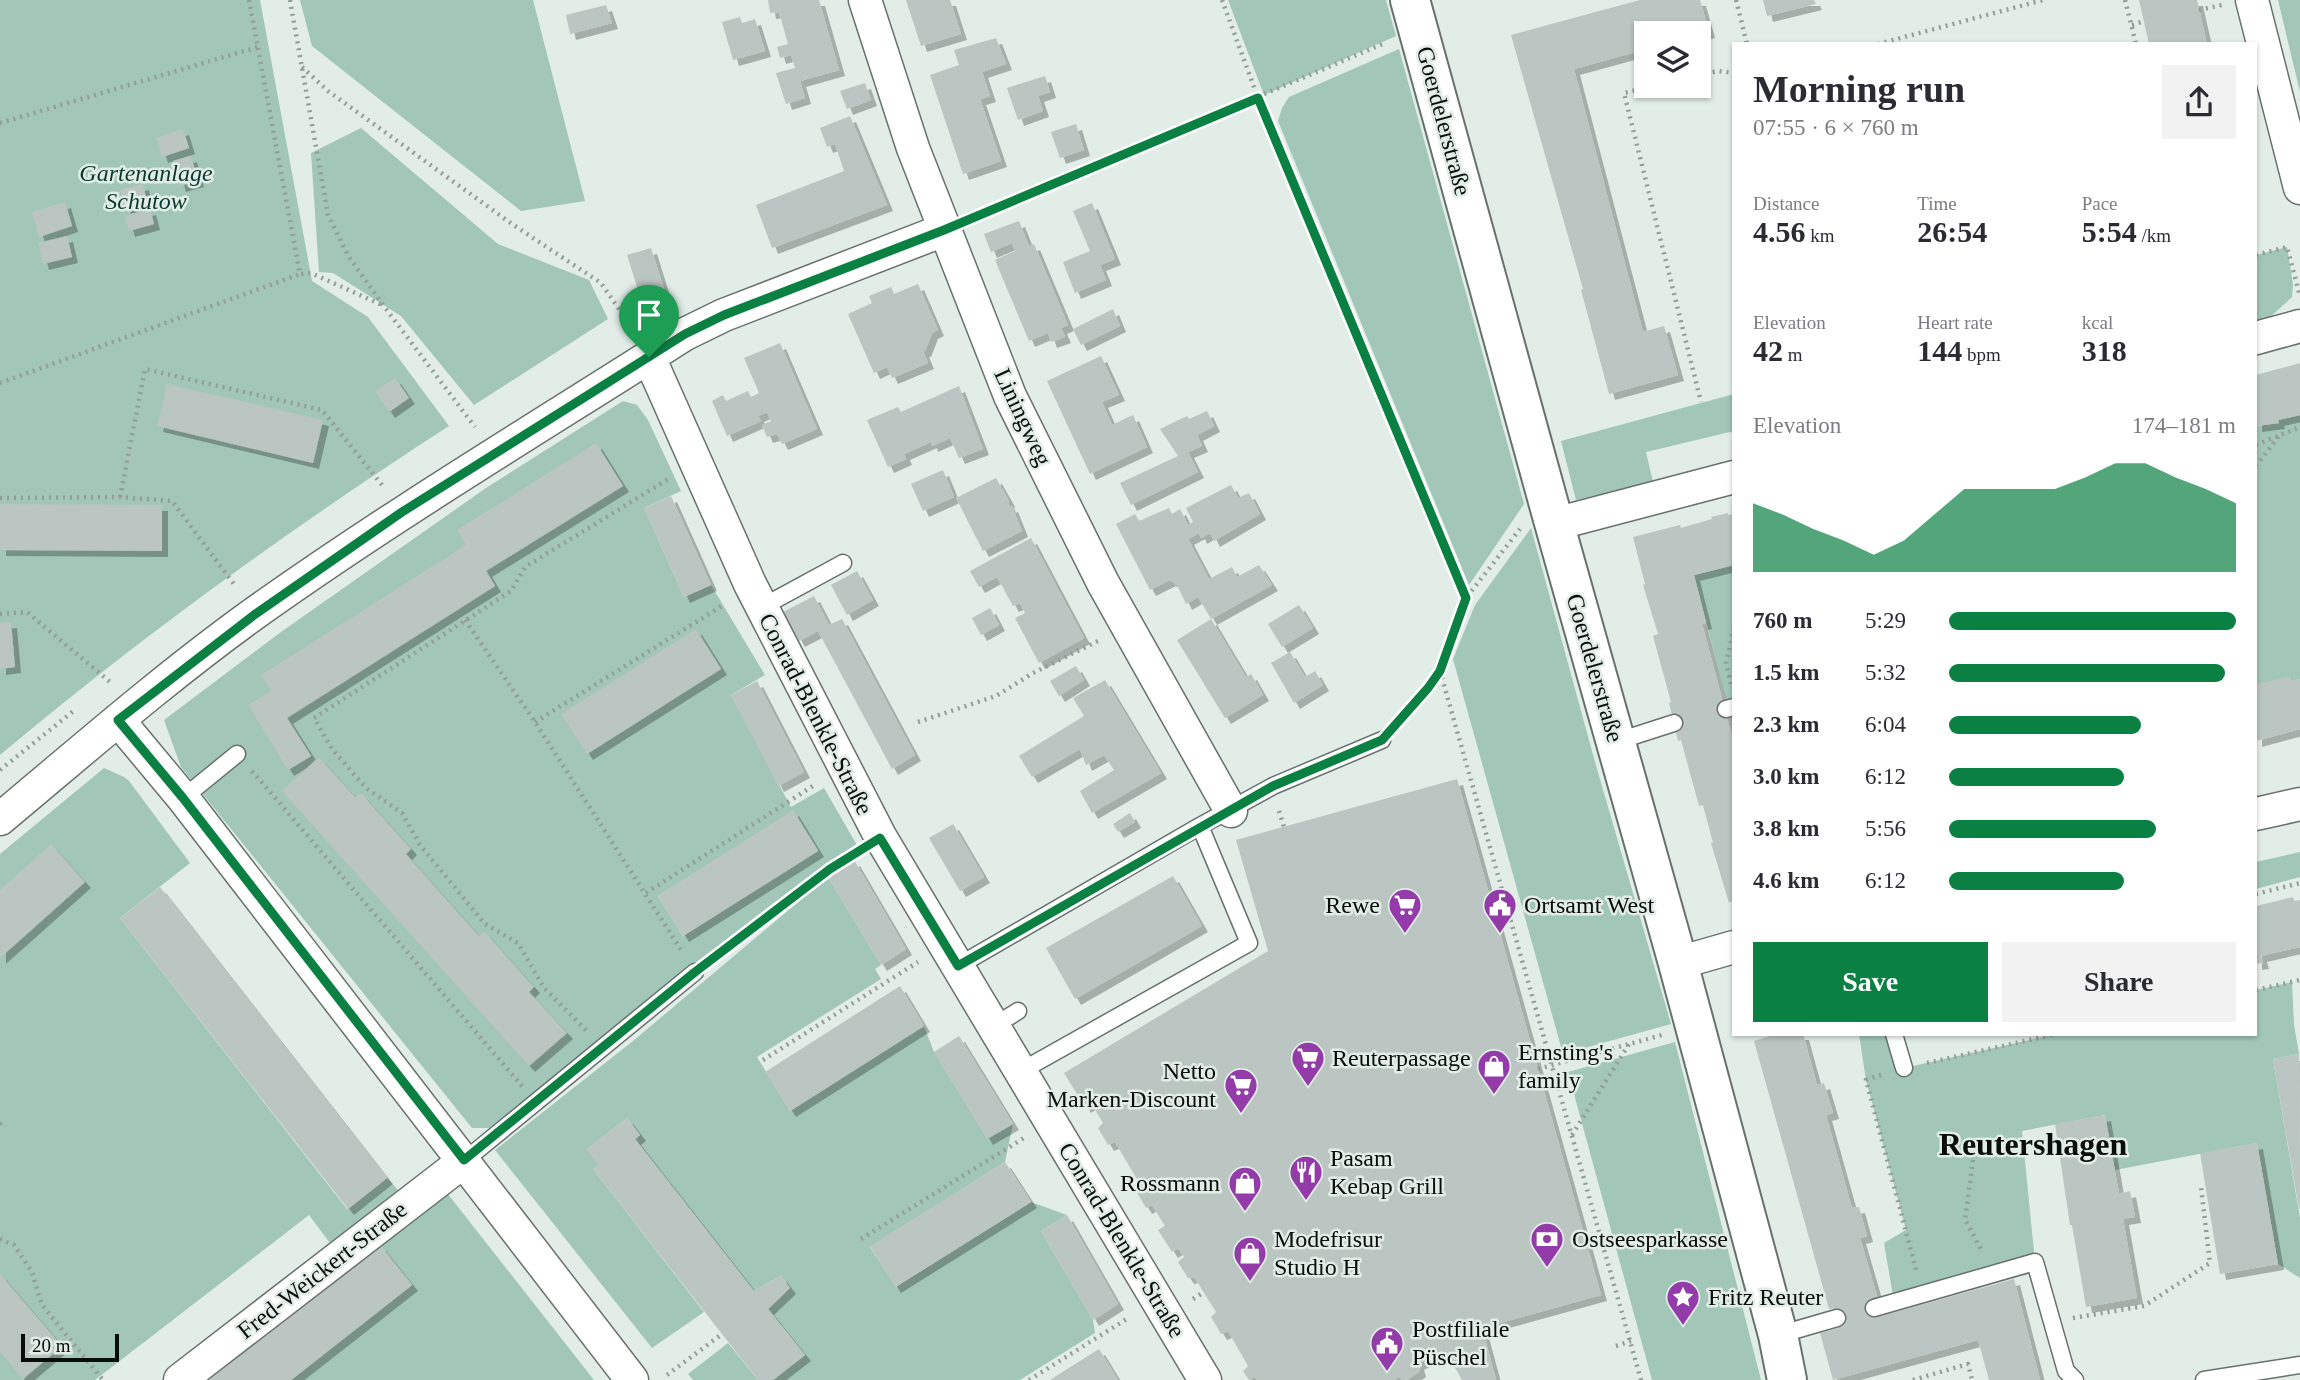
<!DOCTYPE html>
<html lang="en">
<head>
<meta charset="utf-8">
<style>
	body { margin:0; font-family:"Times New Roman",serif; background:#f2f2f3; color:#2b2b33; height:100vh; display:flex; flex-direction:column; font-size:26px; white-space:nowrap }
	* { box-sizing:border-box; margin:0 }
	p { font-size:23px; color:#7c7c81 }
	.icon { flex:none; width:38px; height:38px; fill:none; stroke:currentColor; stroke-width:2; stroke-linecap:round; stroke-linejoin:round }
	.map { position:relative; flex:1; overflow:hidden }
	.side { position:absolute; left:1732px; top:42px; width:525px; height:994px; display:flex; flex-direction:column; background:#fff; border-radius:0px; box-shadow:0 2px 5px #0004 }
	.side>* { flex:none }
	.fabs { position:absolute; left:1634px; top:21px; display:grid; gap:14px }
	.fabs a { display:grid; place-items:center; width:77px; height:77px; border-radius:0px; background:#fff; box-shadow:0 2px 5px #0004; font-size:35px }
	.scale { position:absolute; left:21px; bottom:18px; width:98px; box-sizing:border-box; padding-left:7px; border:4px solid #090d0b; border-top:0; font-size:19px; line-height:24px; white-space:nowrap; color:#090d0b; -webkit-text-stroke:5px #e2ede8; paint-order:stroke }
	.pin { position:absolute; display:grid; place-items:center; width:60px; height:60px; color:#fff; margin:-72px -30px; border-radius:50% 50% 50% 0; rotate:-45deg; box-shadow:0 0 7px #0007 }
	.pin .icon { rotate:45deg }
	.round { display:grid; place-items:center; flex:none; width:74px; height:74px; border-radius:0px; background:#f2f2f3 }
	.headline { display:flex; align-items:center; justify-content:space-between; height:119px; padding:0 21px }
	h1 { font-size:38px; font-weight:700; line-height:52px }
	.figures { display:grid; grid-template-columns:repeat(3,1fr); gap:10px; height:119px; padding:7px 21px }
	.figures div { display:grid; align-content:center }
	.figures b { font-size:30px; font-weight:700 }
	.figures small { font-size:19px; font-weight:400 }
	.figures p { font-size:19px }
	.chart { height:196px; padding:14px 21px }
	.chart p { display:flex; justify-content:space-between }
	.chart svg { width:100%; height:126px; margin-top:7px; fill:#0b8043; opacity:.7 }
	.cta { display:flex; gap:14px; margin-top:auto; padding:14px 21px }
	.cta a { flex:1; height:80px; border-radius:0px; background:#0b8043; color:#fff; font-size:28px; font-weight:700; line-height:80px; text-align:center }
	.cta a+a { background:#f2f2f3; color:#2b2b33 }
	ul { padding:0 21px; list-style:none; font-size:23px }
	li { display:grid; grid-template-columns:112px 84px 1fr; align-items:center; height:52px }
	li i { height:18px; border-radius:9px; background:#0b8043 }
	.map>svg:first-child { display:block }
	.green { fill:#a2c6b8; fill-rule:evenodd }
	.building { fill:#bbc5c1; filter:url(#shadow) }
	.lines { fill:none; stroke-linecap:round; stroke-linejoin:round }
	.lane-casing { stroke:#67716d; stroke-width:19 }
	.street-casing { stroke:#67716d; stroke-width:35 }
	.secondary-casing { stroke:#67716d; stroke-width:42 }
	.path { stroke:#949c98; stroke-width:4.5; stroke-dasharray:2 5; stroke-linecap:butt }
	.lane { stroke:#fff; stroke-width:16 }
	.street { stroke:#fff; stroke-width:32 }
	.secondary { stroke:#fff; stroke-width:38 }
	.route-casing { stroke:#fff; stroke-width:14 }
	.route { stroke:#0b8043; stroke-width:9 }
	.labels { text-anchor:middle; stroke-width:5; stroke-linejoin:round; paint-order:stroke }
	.street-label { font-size:24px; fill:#090d0b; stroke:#e2ede8 }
	.park-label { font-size:24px; font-style:italic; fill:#093a2d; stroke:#e2ede8 }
	.poi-label { font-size:24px; fill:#090d0b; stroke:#e2ede8; text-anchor:start }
	.district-label { font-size:32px; font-weight:bold; fill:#090d0b; stroke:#e2ede8 }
</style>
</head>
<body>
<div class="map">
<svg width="2300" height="1380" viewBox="0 0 2300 1380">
	<defs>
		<filter id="shadow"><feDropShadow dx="6" dy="6" stdDeviation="0" flood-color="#0004"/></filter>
	</defs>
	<rect width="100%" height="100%" fill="#e2ede8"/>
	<path class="green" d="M0,0H260L312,281L368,317L449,426C294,526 142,636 0,755Z
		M300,0H533L585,201L521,211L312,46Z
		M1228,0H1386L1396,36L1264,95Z
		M2278,0H2300V92Z
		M1399,49L1524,504L1469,585L1278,121L1282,108L1289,97Z
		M361,128L498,244L589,280L608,319L474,405L401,316L333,273L319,272L311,153Z
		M2287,247L2293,284L2292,297L2268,319L2256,323V255Z
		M1734,394V431L1646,452L1653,482L1576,500L1561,441Z
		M623,401L637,405L648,420L681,491L644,508L684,597L711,585L765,675L731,695L791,807L824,788L858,847L765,912L489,1128H472L181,767L164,720L281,632L486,488ZM793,811L818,850L683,936L658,896Z
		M2300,415V679L2291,681L2290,677L2256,685V426L2278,423V420Z
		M1531,528L1595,762L1671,1024L1563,1054L1453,659L1475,605Z
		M1734,565V729L1694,575Z
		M104,768L124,777L129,781L190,863L120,918L347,1209L387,1178L398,1190L330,1243L309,1215L95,1380H0V854Z
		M2300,852V877L2256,889V862Z
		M828,877L881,965L875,969L881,979L757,1057L790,1111L924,1026L934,1052L987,1138L1013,1124L1005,1162L870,1247L896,1287L1031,1202L1067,1215L1041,1231L1093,1320L1095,1333L1020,1380H773L805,1355L768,1309L789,1287L781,1276L754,1291L635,1139L640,1135L627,1118L587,1149L599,1165L593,1169L704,1312L652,1348L495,1150L633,1041Z
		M2292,982L2294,1025L2299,1054L2273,1059L2300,1218V1278L2278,1264L2257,1143L2115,1170L2105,1115L2022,1131L2035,1262L1894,1302L1884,1243L1906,1230L1866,1080L1859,1034H1894L1904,1068L2056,1034H2256V990Z
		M1675,1042L1761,1380H1652L1568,1072Z
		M447,1193L594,1380H291L412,1285L380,1245Z
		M728,1343L758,1380H693L688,1374Z"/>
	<path class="building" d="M768,0H819L839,70L800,81L805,98L786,104L776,73L795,68L791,55L780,58L777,47L788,44L779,12L770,13Z
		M906,0H950L961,34L921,46Z
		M1640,0H1700L1709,32L1699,35L1647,33V49L1574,69L1643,332L1664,326L1678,375L1609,394L1581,290L1583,289L1511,35Z
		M1763,0H1814L1816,4L1767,16Z
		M2139,0H2197L2207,44H2149Z
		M606,5L612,23L570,34L566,15Z
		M740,17L742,23L755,19L765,51L733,60L722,22Z
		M996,38L1006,64L982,72L990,96L980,99L1001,161L963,174L930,75L959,65L954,50Z
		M1045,76L1050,92L1038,96L1043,111L1018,120L1007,88Z
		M865,83L871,100L847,109L840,91Z
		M850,116L887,205L772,248L756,205L844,171L835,144L827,147L820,128Z
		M1076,124L1084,150L1060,158L1051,132Z
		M183,129L189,148L162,157L156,138Z
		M191,156L198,181L180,186L173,161Z
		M143,184L147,202L125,208L120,190Z
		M65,202L72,226L39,237L32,212Z
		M1092,203L1115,259L1100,265L1106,280L1075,293L1063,262L1090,251L1073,211Z
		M150,209L154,224L129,231L125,216Z
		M1019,221L1029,246L1034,244L1068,325L1061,328L1065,337L1051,342L1048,333L1029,341L995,260L1015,251L1012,243L991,252L984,234Z
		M67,236L72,257L43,264L38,243Z
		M651,248L666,296L642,303L627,255Z
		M918,284L938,330L932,333L925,351H923L928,363L892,378L887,367L874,373L848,314L872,303L869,296L891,287L894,294Z
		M1113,309L1120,326L1081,345L1073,329Z
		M780,343L817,429L782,444L777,434L767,437L762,425L771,421L767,412L758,416L761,421L727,436L712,401L723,395L726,401L748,391L751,397L759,393L744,358Z
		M1101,356L1119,395L1102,402L1112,425L1133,415L1147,447L1090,474L1047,381Z
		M2300,363V415L2278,420L2279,423L2256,426V375Z
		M395,378L409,398L389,412L375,391Z
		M167,384L323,420L313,463L157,426Z
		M959,386L983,449L959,458L950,438L932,446L931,442L904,454L906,459L888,467L867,420L898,407L901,412Z
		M1207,411L1214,426L1197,435L1202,446L1188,452L1198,472L1131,505L1120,483L1178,456L1160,429L1187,416L1189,419Z
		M596,443L623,486L486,571L495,586L287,718L311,756L288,770L248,705L271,691L261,675L466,545L457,530Z
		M943,470L954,497L923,511L911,484Z
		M996,478L1009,501L1008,502L1010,507L1012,506L1022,531L983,551L956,498Z
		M1231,485L1238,498L1249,493L1260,514L1214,541L1210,533L1201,538L1199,533L1188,539L1209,579L1232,567L1237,577L1259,565L1272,585L1211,619L1198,597L1186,604L1177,585L1170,580L1150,590L1116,524L1135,514L1139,521L1169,508L1172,514L1180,509L1188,525L1193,522L1186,508Z
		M671,496L711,585L684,597L644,508Z
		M0,504L162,505V551L0,550Z
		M1728,513V515L1734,514V565L1694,575L1706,623L1702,624L1734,744V901L1729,903L1711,843H1713L1703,805L1699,806L1681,740L1678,741L1669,703L1671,702L1653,636L1658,634L1643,585L1645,584L1633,537L1680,525L1681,528L1712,519L1711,517Z
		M1031,538L1084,638L1039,663L1015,618L1025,613L1020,603L1013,606L997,577L979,587L970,571Z
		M857,571L873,600L847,615L831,585Z
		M814,596L829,625L842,619L915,755L892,769L818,631L799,641L783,612Z
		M1299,605L1313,628L1282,647L1268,624Z
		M990,608L999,625L981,635L972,618Z
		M1211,619L1246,677L1251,674L1263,695L1225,718L1177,640Z
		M11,622L15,667L0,669V623Z
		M696,629L721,669L587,754L561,714Z
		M1290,652L1305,677L1315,671L1323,685L1294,703L1271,663Z
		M1076,666L1084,680L1059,696L1050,681Z
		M2290,676L2291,681L2300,679V729L2256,741V685Z
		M1105,680L1161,773L1092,813L1080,791L1114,770L1104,755L1086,765L1080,749L1032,777L1019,756L1084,716L1073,698Z
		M757,681L804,772L778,786L731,695Z
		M319,757L356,798L361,793L411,849L406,854L479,936L484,931L534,987L529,992L567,1033L529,1066L282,791Z
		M1457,779L1601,1295L1482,1328L1496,1380H1462L1445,1350L1418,1364L1420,1371L1407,1380H1402L1399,1377L1393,1380H1257L1255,1377L1249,1380L1243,1371L1248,1366L1228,1331L1221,1334L1211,1317L1216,1312L1194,1277L1188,1278L1178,1262L1184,1257L1178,1248L1172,1252L1158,1230L1165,1226L1152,1205L1146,1208L1136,1191L1141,1186L1115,1142L1108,1145L1098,1128L1103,1123L1091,1103L1085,1107L1064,1073L1268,951L1236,840Z
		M793,810L818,851L683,936L658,896Z
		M1130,813L1135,822L1118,832L1113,824Z
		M953,824L984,877L960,891L929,838Z
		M51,844L85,882L0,958V890Z
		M854,860L906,949L881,965L828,877Z
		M1173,876L1202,926L1075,999L1046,948Z
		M160,887L387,1178L348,1209L120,918Z
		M2293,897L2294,901L2300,900V947L2261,956L2263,963L2256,964V906Z
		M900,986L924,1026L790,1111L765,1072Z
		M1777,1034H1803L1817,1085L1824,1083L1833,1113L1826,1115L1852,1208L1859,1207L1867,1236L1860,1238L1877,1296L1872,1297L1877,1317L2014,1279L2040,1380H1989L1978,1340L1833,1380L1820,1333L1839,1328L1834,1308L1829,1309L1754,1041Z
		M959,1036L1013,1124L987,1139L934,1052Z
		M2299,1054L2300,1209H2299L2273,1059Z
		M2105,1115L2119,1194L2130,1191L2135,1217L2123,1219L2137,1298L2086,1307L2072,1225H2070L2055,1124Z
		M627,1118L640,1135L635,1139L754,1291L781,1276L790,1288L768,1309L805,1355L773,1380H758L593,1169L599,1165L586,1149Z
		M2257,1143L2278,1264L2220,1274L2200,1153Z
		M1005,1162L1031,1202L895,1287L870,1246Z
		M1067,1215L1118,1304L1093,1320L1041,1231Z
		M380,1245L412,1285L291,1380H209Z
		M0,1274L62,1346L23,1379L0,1352Z
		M1099,1349L1118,1380H1050L1064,1371Z"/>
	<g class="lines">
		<defs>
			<path id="lane" d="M762,607L843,563
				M1726,709L1734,707
				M1615,742L1674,723
				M183,798L237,754
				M1200,826L1273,786L1382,740
				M958,966L1200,826L1249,943L1021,1071
				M994,1026L1018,1011
				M1894,1034L1904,1068
				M464,1161L695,972
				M1874,1308L2035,1262L2066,1371L2075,1380
				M1778,1335L1837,1318
				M2204,1380L2300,1365"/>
			<path id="street" d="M865,0L913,148L1010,396L1103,583L1231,811
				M2252,0L2300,188
				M2256,338L2300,326
				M649,357L750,584L881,838L1205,1380
				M1555,524L1734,477
				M118,720L183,798L632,1380
				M2256,814L2300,804
				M0,819C84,749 166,677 255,613C394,514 541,426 685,334L724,315L944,230
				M1678,963L1734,947
				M180,1380L464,1161"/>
			<path id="secondary" d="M1410,0L1551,512L1678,963L1778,1335L1787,1380"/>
		</defs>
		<use href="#lane" class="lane-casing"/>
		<use href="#street" class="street-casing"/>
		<use href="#secondary" class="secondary-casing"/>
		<path class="path" d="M249,0L300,274L311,273L382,305
			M290,0L328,215L349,257L383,305L475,427
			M1222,0L1258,98L1466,598
			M1736,0L1747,44
			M2125,0L2136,44
			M2199,10L2222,5
			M2132,25L2144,21
			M1878,44L2043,0
			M302,67L328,91L512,224L601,283L633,329
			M1699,75L1718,71L1734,73
			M1655,86L1624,93L1701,402
			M0,123L258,47
			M974,217L1385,43
			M2256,255L2287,247L2300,296
			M0,383L300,274
			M2256,445L2300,427
			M2256,466L2279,436
			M120,497L145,369L322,410L382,485
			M0,498L120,497L172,501L236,587
			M0,614L27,612L110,682
			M465,620L535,722L683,953
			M1440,671L1641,1380
			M1731,684L1726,663L1734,627
			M535,722L725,604
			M918,722L996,696L1033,673L1098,641
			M1397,723L1428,688L1440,671L1466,598L1520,529
			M0,770L76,709
			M252,771L522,1086
			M1279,811L1284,827
			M646,893L816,784
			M2256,894L2300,883
			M713,959L830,869L855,854
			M2256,990L2300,980
			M586,1030L544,988L518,943L485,924L420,845L402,813L366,788L332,749L314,718L511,591L525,567L670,478
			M763,1060L918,962
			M1927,1063L2056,1034
			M1538,1069L1662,1035
			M1881,1075L1866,1080L1917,1273
			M0,1124L4,1121
			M1572,1135L1629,1044
			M1973,1160L1965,1220L1982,1251
			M0,1239L14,1245L32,1272L42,1305L103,1380
			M861,1239L1024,1138
			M1193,1299L1204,1292
			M2073,1318L2144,1306L2210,1263L2201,1187
			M1616,1346L1631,1341
			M667,1375L722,1334
			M1029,1380L1130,1317
			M1913,1380L1968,1364L1972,1380"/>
		<use href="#lane" class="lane"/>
		<use href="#street" class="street"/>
		<use href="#secondary" class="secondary"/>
	</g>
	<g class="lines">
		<defs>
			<path id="route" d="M1258,98L1466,598L1440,671L1428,688L1382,740L1273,786L958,966L880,838L830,869L695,972L464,1160L183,798L118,720L254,615L402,512L685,334L724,315L944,230Z"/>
		</defs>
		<use href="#route" class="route-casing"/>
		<use href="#route" class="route"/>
	</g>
	<defs>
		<symbol id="supermarket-pin" viewBox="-11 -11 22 30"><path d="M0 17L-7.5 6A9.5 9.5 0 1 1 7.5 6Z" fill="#933ba8" stroke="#e2ede8"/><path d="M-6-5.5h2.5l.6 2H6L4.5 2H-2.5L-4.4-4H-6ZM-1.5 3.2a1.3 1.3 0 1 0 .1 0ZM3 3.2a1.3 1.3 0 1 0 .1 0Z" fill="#fff"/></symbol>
		<symbol id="civic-pin" viewBox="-11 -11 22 30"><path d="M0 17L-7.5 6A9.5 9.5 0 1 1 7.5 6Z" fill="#933ba8" stroke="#e2ede8"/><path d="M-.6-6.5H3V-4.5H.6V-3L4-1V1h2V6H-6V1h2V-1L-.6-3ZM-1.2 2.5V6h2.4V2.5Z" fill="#fff"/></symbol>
		<symbol id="shop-pin" viewBox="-11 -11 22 30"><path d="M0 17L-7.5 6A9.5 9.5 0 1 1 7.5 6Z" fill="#933ba8" stroke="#e2ede8"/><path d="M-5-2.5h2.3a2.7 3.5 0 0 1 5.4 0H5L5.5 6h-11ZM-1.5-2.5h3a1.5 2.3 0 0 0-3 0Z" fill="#fff"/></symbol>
		<symbol id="restaurant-pin" viewBox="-11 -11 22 30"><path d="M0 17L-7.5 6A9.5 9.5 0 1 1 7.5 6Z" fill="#933ba8" stroke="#e2ede8"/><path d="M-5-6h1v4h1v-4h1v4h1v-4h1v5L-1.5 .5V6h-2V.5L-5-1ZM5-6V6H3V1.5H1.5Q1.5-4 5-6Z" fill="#fff"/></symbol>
		<symbol id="bank-pin" viewBox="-11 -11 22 30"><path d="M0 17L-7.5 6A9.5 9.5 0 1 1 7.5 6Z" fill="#933ba8" stroke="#e2ede8"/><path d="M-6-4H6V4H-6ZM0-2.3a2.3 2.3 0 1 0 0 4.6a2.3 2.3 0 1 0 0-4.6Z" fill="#fff"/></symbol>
		<symbol id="sight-pin" viewBox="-11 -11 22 30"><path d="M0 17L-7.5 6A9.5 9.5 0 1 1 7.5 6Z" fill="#933ba8" stroke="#e2ede8"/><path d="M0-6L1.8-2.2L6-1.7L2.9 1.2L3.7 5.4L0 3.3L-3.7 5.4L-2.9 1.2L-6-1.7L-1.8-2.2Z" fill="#fff"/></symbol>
	</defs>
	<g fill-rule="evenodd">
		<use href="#supermarket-pin" x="1386" y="886" width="38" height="52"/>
		<use href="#civic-pin" x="1481" y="886" width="38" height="52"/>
		<use href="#supermarket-pin" x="1289" y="1039" width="38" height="52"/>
		<use href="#shop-pin" x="1475" y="1047" width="38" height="52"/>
		<use href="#supermarket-pin" x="1222" y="1066" width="38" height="52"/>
		<use href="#restaurant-pin" x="1287" y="1153" width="38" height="52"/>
		<use href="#shop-pin" x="1226" y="1164" width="38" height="52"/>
		<use href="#bank-pin" x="1528" y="1220" width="38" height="52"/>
		<use href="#shop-pin" x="1231" y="1234" width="38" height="52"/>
		<use href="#sight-pin" x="1664" y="1278" width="38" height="52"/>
		<use href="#civic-pin" x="1368" y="1324" width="38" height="52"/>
	</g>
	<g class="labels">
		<g class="street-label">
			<text transform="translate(1444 121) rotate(75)" y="8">Goerdelerstraße</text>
			<text transform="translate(1023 417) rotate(65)" y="8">Liningweg</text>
			<text transform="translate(1595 668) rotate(74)" y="8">Goerdelerstraße</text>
			<text transform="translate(816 714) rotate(63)" y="8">Conrad-Blenkle-Straße</text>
			<text transform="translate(1122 1240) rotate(59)" y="8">Conrad-Blenkle-Straße</text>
			<text transform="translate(322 1270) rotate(-38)" y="8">Fred-Weickert-Straße</text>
		</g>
		<g class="park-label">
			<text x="146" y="181">Gartenanlage<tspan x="146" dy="28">Schutow</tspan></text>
		</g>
		<g class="poi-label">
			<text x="1380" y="913" text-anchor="end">Rewe</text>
			<text x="1524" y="913">Ortsamt West</text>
			<text x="1518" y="1060">Ernsting's<tspan x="1518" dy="28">family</tspan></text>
			<text x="1332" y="1066">Reuterpassage</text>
			<text x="1216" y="1079" text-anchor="end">Netto<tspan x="1216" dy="28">Marken-Discount</tspan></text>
			<text x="1330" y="1166">Pasam<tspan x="1330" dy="28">Kebap Grill</tspan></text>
			<text x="1220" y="1191" text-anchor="end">Rossmann</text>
			<text x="1274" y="1247">Modefrisur<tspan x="1274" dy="28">Studio H</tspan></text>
			<text x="1572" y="1247">Ostseesparkasse</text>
			<text x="1708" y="1305">Fritz Reuter</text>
			<text x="1412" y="1337">Postfiliale<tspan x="1412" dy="28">Püschel</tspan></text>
		</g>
		<g class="district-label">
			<text x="2033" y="1155">Reutershagen</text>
		</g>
	</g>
</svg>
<div class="fabs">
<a><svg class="icon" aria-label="layers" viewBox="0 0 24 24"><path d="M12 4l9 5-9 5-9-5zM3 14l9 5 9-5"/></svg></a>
</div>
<div class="scale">20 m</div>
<div class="pin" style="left:649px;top:357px;background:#1e9e55"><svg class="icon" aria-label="arrive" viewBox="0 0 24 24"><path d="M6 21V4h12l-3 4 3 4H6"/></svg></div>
<section class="side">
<div class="headline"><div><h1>Morning run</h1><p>07:55 · 6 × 760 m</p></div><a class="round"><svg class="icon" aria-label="share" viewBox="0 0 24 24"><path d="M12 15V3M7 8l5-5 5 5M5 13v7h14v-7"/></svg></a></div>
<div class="figures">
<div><p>Distance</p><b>4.56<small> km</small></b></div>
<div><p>Time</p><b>26:54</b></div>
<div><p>Pace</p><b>5:54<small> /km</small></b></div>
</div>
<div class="figures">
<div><p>Elevation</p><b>42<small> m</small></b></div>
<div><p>Heart rate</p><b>144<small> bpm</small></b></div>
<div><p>kcal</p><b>318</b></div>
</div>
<div class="chart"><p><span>Elevation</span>174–181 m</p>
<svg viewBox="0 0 160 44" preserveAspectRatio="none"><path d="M0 44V20L10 24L20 29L30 33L40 38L50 33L60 24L70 15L80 15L90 15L100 15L110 11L120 6L130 6L140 11L150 15L160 20V44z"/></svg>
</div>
<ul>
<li><b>760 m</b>5:29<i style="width:100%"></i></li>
<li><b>1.5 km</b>5:32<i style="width:96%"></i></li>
<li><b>2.3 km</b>6:04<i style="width:67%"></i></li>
<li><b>3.0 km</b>6:12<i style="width:61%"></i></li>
<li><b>3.8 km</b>5:56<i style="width:72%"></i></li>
<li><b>4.6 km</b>6:12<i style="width:61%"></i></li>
</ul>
<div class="cta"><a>Save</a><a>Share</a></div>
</section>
</div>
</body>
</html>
